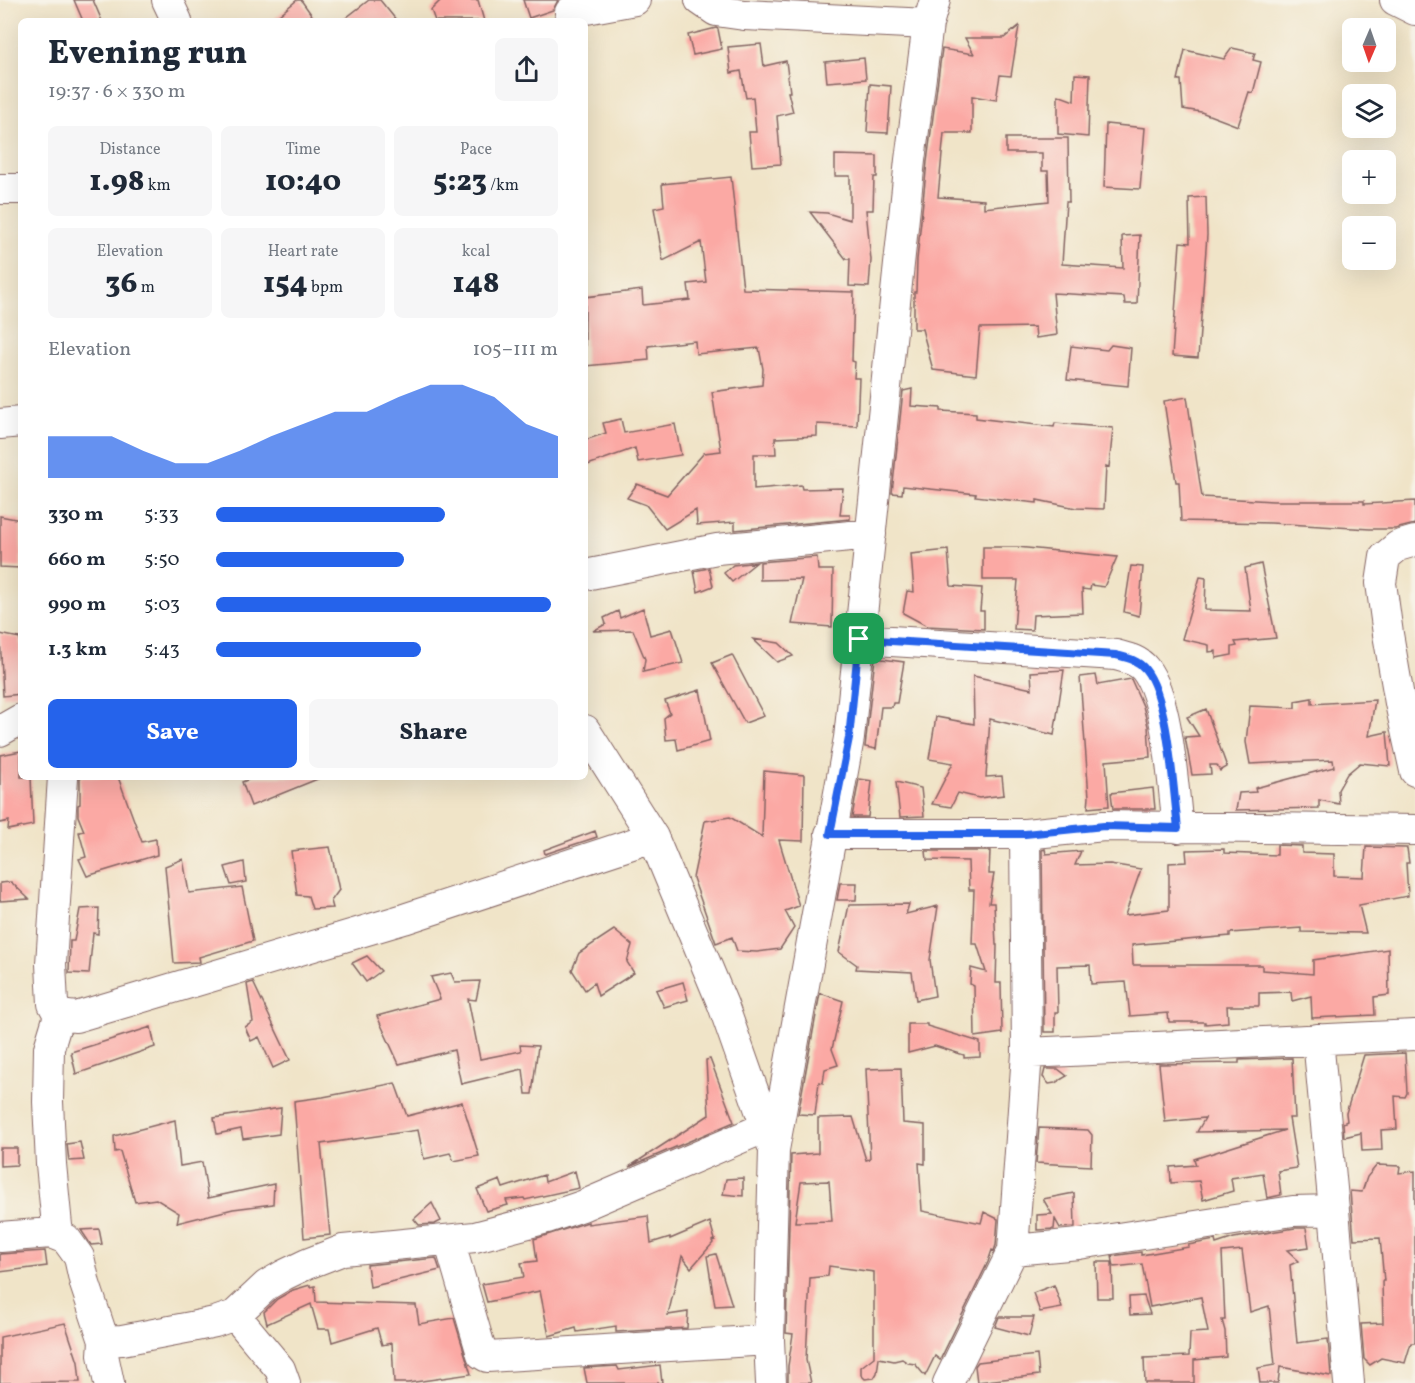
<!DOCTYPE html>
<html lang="en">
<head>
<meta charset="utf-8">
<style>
	body { margin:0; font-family:Vollkorn,serif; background:#f6f6f7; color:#1f2937; height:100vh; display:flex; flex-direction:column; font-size:22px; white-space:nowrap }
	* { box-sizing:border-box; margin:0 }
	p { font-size:20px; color:#747a83 }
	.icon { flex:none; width:33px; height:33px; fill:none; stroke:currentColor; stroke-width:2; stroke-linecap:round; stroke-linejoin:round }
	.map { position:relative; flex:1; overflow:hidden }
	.side { position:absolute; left:18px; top:18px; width:570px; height:762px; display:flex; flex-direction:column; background:#fff; border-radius:9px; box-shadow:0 6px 24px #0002 }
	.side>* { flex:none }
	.needle { width:39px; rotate:182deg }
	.buttons { position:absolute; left:1342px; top:18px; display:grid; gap:12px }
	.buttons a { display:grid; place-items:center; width:54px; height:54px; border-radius:9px; background:#fff; box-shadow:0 6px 24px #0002; font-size:30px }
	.pin { position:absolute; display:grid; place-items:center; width:51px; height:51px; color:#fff; margin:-26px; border-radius:12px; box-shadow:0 3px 9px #0006 }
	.round { display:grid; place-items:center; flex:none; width:63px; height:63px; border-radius:9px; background:#f6f6f7 }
	.overview { display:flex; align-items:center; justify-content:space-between; height:102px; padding:0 30px }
	h1 { font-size:33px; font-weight:800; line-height:45px }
	.stats { display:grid; grid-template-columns:repeat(3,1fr); gap:9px; height:102px; padding:6px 30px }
	.stats div { display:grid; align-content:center; border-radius:9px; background:#f6f6f7; text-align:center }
	.stats b { font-size:30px; font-weight:800 }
	.stats small { font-size:16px; font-weight:400 }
	.stats p { font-size:16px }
	.chart { height:168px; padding:12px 30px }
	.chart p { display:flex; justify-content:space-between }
	.chart svg { width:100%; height:108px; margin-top:6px; fill:#2563eb; opacity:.7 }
	.primary-button { display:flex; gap:12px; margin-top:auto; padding:12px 30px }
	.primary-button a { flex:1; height:69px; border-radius:9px; background:#2563eb; color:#fff; font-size:24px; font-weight:800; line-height:69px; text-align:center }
	.primary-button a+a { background:#f6f6f7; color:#1f2937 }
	ul { padding:0 30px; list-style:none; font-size:20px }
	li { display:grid; grid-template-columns:96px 72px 1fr; align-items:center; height:45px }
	li i { height:15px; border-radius:8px; background:#2563eb }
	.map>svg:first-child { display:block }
	.building { fill:#fba9a4; fill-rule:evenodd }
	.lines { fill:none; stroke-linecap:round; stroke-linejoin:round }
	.minor-casing { stroke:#846462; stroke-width:32 }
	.minor { stroke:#fff; stroke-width:30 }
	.route-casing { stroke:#fff; stroke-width:12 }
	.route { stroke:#2563eb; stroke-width:8 }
</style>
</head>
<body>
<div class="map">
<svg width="1415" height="1383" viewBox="0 0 1415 1383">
	<rect width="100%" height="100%" fill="#f7f3e8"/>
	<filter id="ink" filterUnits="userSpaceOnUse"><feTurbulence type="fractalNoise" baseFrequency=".0167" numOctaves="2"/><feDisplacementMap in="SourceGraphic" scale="12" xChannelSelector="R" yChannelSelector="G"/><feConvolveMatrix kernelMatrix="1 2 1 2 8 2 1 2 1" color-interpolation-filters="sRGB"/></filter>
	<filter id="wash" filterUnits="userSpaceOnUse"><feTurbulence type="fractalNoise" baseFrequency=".008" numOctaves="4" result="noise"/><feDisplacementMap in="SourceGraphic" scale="24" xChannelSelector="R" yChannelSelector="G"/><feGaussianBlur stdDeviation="1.35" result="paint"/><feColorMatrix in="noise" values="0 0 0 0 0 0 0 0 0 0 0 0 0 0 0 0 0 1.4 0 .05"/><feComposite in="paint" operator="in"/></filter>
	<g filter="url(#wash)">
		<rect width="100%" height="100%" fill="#f0e4c8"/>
		<g id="blocks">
			<path class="building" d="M74,0H93L102,21H83Z
				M297,0H301L316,21H272Z
				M369,0H380L397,21H342Z
				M441,0H478L484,21H435L431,10Z
				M523,0H558L553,10L529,18Z
				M1019,26L1011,76L1000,75L996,100L972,96V133H944L938,197L984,200V208L1049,201L1048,171H1042V153H1006V138H1068L1069,202H1066L1062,264L1123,268L1122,236L1140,235L1137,304H1125L1124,297L1053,293L1057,335L1036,338L1035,327L980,328L976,375L933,370L922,329H914V292H916L917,260L927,162L942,49L974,54L965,38H1004Z
				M716,28L718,29L722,49L693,55L688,35Z
				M761,44L764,66L786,61L790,92H788L793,112L777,116L781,164L752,166L749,132H756L753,97L746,98L741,71L731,73L728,47Z
				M1232,48L1255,53L1253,60L1261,62L1253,93L1249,92L1238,126L1201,112L1183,109L1181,80H1178L1185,50L1224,59Z
				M864,58L866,79L827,82L825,62Z
				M1075,74L1090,75L1088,137L1058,134V95L1074,101Z
				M870,84L891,86L888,133L867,132Z
				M1106,124L1145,128L1140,189L1104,187Z
				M835,155L877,156V177H874L873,210H866L871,260L869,287L849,286L850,259H846L810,212L827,213L850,220V176H835Z
				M731,177L743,289L854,292L852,361L855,362L854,378H859L857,426L817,424V436L775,438L776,454H754V489L801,485L802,489L843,488L840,515H850V519L735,530V522L697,525L696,510L665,529L646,505L627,498L637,484L667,495L704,453L721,451L712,392L762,385L763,369L759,348L696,354L695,341L648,346L649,360L585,366V297L642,290L643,305L690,300L688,284L706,282L701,242L663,261L654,208L664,206L662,184Z
				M1206,197L1207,235L1198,358L1172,356L1180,242L1190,243L1189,198Z
				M1111,345L1131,348L1128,386L1067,380L1071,346L1107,350Z
				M912,389L911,406L941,408V411L976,413V418L1054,427L1055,423L1113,428L1109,467L1106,466L1104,509L1076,508L1037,500V503L1009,500L975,496L976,494L903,486L902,494L892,493L903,391Z
				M1187,397L1202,497L1273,501H1364V504L1415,501V524L1395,529H1370L1271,523L1181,521L1179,482H1176L1164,401Z
				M621,419L624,433L675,424L681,455L638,462L635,448L585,466V440L606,433L603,423Z
				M0,516L21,520V568L0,567Z
				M983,547H1017L1117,557L1104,587L1091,585L1090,590L1082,589L1083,613L1033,615L1032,630L1014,629L1018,580H983Z
				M948,550L951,586L982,588L980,611H984V629L927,626L903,613L907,591L914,592L911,554Z
				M817,557L818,570H833L832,627L792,624L802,579L760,580V562Z
				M757,562L732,582L724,573L733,565Z
				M1261,564L1276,638L1235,642L1237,646L1232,647V655L1216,658V651L1209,652V645L1182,639L1200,577L1206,578L1205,610L1251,611L1245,568Z
				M1131,566L1143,567L1139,616L1124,612Z
				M709,568L713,586L698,592L694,571Z
				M643,608L650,635L672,629L683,663L643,672L645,659L633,630L593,631L606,624L604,618L618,611L620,618Z
				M0,634L20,638L21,694L3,696Z
				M753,639L779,643L793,656L777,662Z
				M732,655L764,716L745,723L712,663Z
				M875,658L904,662L897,703H893L892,707H881L876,749L865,747Z
				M1064,670L1054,735L990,719L986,777L1002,776L1004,795L979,798L958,793L951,807L932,804L953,763L929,759L936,717L974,724L973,676L1032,689L1031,672Z
				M1096,675L1098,685L1131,679L1143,706L1148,726L1150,757L1106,761L1109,806L1088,808L1089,797L1080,677Z
				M700,690L710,741L678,750L676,739L666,740L664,718L670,713L665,701Z
				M1312,698V704L1375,700L1369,736L1387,732L1390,766L1360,763L1347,774L1338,790L1339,804L1319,800V808L1236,810L1239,793L1256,792L1255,788L1334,767L1333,760L1250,764L1246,742L1250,706L1295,708V701Z
				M1206,709L1227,767L1220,771L1217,765H1210L1211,774L1192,775L1185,737L1199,736L1187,717Z
				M21,751V777H31L33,825L8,830L9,821L0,823V755Z
				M764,771L804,775L803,841L779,840L799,906L785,911L794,928L780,949L757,952L737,951L732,937L716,943L693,878L705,821L730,817L762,837Z
				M80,777H118L142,842L156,839L157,855L87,876L79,859L86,857L79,832L84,831L78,816V805L80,804Z
				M255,777H320V778L251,806L242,782Z
				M859,779L872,781L868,817H852Z
				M896,782L921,788L924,816L900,817Z
				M1153,788L1155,809H1113L1111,793Z
				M595,831L597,837L545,854L544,850Z
				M1277,845L1302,846V853L1334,854V876L1364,877L1366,847L1407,848L1409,863H1406L1408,896L1359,905L1366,933L1301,932V928L1230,933V936L1132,945L1133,965H1262V970L1313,974V960L1388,949L1389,995L1374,997L1375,1015L1312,1018L1311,996L1292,1001L1291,992L1259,993V1006H1227L1228,1022L1205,1024V1022H1169L1168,1013L1130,1016L1126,982L1091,984L1090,965L1057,966L1058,1012H1055V1032H1044L1042,850L1045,849L1046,854L1081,851L1075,865L1110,864L1141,869L1125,915L1169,910V863L1187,862L1186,850L1224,849V853L1277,855Z
				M330,847L339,890L331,901L333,908L312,909L308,896L297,895L291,851Z
				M926,851H990L989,874H994L989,903H994L996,945H997L996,983H1001L1002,1033L975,1037L974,986L970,984L971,968L986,972L977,944H972L974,890H969L968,861L927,860Z
				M183,859L189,893L242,887L253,941L199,957L200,962L174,963L165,866Z
				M244,862L246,882L231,885L225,867Z
				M11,882L29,899L0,901V883Z
				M840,883H857L856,900H837Z
				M909,904L906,914L938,906L930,960L935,996L916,1000L912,972L856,969L857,965L839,952L849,905Z
				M99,908L98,934L93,933L89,974L69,973L70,941H74L80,909Z
				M614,930L632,945L627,962L634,973L598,996L594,983L585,990L572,970L579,953Z
				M367,956L381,971L366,982L352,963Z
				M451,973L455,982L480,981L476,1000L468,999L480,1059L521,1051L520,1045L538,1046L532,1094H526L523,1069L461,1084L454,1050L399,1064L377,1016L440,999L431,977Z
				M253,982L290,1060L273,1068L259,1037L251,1041L245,1027L253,1022L247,984Z
				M683,982L688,1000L664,1007L656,990Z
				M820,993L843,1001L832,1049L838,1065L825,1069L823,1083L819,1082L815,1115L798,1114Z
				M908,1024H927V1026L980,1042V1057L964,1058V1055L935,1046L908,1053Z
				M151,1027L155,1047L76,1074L71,1052Z
				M1405,1053L1407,1093L1405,1097L1395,1096L1397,1129L1381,1130L1382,1150L1362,1151L1361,1133L1344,1137L1343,1123L1347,1121L1346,1113L1364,1055Z
				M1292,1058L1295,1118H1289L1297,1168L1278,1171L1281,1195L1267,1198L1263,1173L1231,1178L1233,1191L1203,1200L1199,1181L1171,1183L1170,1167L1196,1165L1194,1159L1285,1130L1197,1132L1205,1118L1165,1122L1159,1064L1239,1063V1060Z
				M710,1059L734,1122L629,1167L709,1115L706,1060Z
				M901,1068L903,1123L925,1125V1164L919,1163L922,1211L981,1223L984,1212L998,1219L996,1245L994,1251L992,1250L988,1262L940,1360L935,1356L925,1376L915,1364L908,1363L902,1359L894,1361L879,1358L877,1373L874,1378L865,1379L861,1375V1367L874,1357V1272L829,1266L828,1276L810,1278L806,1360L811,1383H788V1366L793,1334L786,1333L791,1155L818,1153V1118L853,1117L866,1160L870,1159L866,1069ZM829,1181L832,1221L795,1222L801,1182Z
				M1045,1069H1058L1067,1076L1055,1083L1049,1084L1043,1077Z
				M395,1083L407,1116L462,1102L479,1156L454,1161L450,1153L424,1159L418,1130L321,1144L330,1235L304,1238L294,1101L323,1097Z
				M281,1108L279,1134L243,1139L241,1129L217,1134L214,1118Z
				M175,1120L180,1166L202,1162L208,1198L274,1184L273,1204L233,1209L177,1223L179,1213L156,1199L135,1202L120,1151L115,1152L114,1136Z
				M1039,1128L1088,1130L1092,1135L1091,1166L1036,1163Z
				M80,1142L84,1160L69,1161L67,1144Z
				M0,1148H17V1165L0,1166Z
				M1377,1165L1400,1166L1399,1173L1415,1171V1343H1411L1405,1363L1381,1358L1370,1365L1364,1359L1361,1324L1383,1323L1382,1281H1384L1380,1238L1354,1239L1350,1191L1362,1192L1367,1177Z
				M575,1171L579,1188L525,1200L524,1198L506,1200L508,1205L486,1211L477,1189L500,1180L503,1188L544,1175L545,1182Z
				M743,1178V1196L723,1194L726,1179Z
				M1074,1193L1075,1227L1060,1228L1055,1219L1054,1229L1037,1230V1215L1052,1214L1043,1199Z
				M432,1203L441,1221L435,1224L419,1225L414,1219Z
				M648,1216L651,1243L670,1237V1239L710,1222L715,1240L712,1241L713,1243L691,1268L682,1256L668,1315L688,1312L687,1328L616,1332V1326L577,1332L576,1328L549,1336L540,1291L487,1302L482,1284L524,1277L521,1263L537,1261L534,1239L588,1222V1224Z
				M1295,1228H1306L1309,1247L1287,1250L1299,1261L1290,1265L1297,1343L1328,1339L1331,1376L1280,1367L1278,1383H1260L1258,1368L1275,1365L1269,1306L1250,1312L1242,1250L1222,1252L1225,1320H1222L1225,1331L1226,1357L1194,1360V1383H1145L1144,1358L1189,1356L1190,1333L1208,1332L1201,1297L1150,1307L1142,1264L1114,1267L1112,1256L1141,1252V1255L1189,1247L1188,1245L1215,1240L1216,1244L1234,1238Z
				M99,1229L102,1244L91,1245L81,1230Z
				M45,1251L47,1266L0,1272V1254Z
				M716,1254L732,1305L715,1306L707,1256Z
				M436,1258L440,1270L370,1287L367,1265Z
				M1096,1262H1112L1113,1298H1097Z
				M310,1285V1287L315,1286L316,1302L416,1305L419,1324L454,1318L471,1374L408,1383H394L392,1343L382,1345L377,1328L332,1342L329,1329H318L311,1304L267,1324L264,1312L277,1299L293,1290Z
				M1054,1285L1062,1308L1040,1312L1033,1293Z
				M1144,1296L1150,1314L1130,1315L1129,1297Z
				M999,1317H1034L1029,1336L995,1327Z
				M65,1323L78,1362L80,1382L0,1383V1337Z
				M1037,1355L1039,1375L977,1382L975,1366L978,1362Z
				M660,1365L662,1383H587L584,1368L617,1366L619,1370Z"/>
		</g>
	</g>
	<g filter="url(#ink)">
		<use href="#blocks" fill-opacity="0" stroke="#846462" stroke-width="1.5"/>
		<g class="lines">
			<defs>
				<path id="minor" d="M167,0L177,21
					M700,0L716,11L744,15L928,24
					M1395,0L1415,10
					M570,12L635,0
					M0,189H21
					M0,424L21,422
					M1415,541L1398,546L1385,557L1381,583L1388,634L1400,703L1415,771
					M585,575L717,549L871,534
					M859,639L1116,655C1127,658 1138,660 1145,669C1169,699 1173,789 1178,828
					M585,730L653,837L723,1005L773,1147
					M0,731L21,719
					M63,777L51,964L53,1004L59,1015L76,1017L404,919L653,837
					M830,834H1025
					M1318,1039L1334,1210
					M1027,1053L1415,1035
					M58,1236L51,1164L48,1102L49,1048L59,1015
					M0,1237L51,1233L66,1239L79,1257L85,1284L104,1341
					M449,1240L482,1354L487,1357L769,1340
					M1013,1250L1079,1244L1293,1211L1334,1210L1349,1383
					M235,1315L280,1369L285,1383
					M109,1383L103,1355L104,1341L122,1340L191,1327L215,1322L235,1315L267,1285L284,1275L307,1264L343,1250L475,1237L547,1218L582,1206L766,1127
					M771,1383L769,1340L774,1150L849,738L910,160L928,24L935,0
					M948,1383L1013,1250L1027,1053L1025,834L1104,826L1415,830"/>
			</defs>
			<use href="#minor" class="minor-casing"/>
			<use href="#minor" class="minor"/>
		</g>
	</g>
	<g class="lines" filter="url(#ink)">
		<defs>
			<path id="route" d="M859,639L1116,655C1127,658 1138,660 1145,669C1169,698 1173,789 1178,828L1104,826L1025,834H830L849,738Z"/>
		</defs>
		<use href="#route" class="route-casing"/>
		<use href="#route" class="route"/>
	</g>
</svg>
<div class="buttons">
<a><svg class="needle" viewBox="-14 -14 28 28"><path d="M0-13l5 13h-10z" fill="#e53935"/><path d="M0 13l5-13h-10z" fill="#747a83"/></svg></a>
<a><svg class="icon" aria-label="layers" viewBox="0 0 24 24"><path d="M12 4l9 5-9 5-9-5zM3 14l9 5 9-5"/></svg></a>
<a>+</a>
<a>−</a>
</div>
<div class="pin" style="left:859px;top:639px;background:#1e9e55"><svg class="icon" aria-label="arrive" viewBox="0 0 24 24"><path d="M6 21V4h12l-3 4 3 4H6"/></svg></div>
<section class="side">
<div class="overview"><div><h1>Evening run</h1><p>19:37 · 6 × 330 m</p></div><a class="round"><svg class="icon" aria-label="share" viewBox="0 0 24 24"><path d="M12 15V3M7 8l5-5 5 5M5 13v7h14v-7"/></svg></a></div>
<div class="stats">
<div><p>Distance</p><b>1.98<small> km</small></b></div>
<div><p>Time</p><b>10:40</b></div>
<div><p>Pace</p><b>5:23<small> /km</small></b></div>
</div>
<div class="stats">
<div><p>Elevation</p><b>36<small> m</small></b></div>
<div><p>Heart rate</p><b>154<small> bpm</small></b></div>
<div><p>kcal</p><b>148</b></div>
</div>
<div class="chart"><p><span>Elevation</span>105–111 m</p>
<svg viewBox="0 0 160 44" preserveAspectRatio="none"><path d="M0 44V27L10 27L20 27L30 33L40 38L50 38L60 33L70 27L80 22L90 17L100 17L110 11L120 6L130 6L140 11L150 22L160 27V44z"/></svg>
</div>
<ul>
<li><b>330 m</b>5:33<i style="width:67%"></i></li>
<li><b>660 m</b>5:50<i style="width:55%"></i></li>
<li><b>990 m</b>5:03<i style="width:98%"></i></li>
<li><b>1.3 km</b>5:43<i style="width:60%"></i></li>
</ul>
<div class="primary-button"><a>Save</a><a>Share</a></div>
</section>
</div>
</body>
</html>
